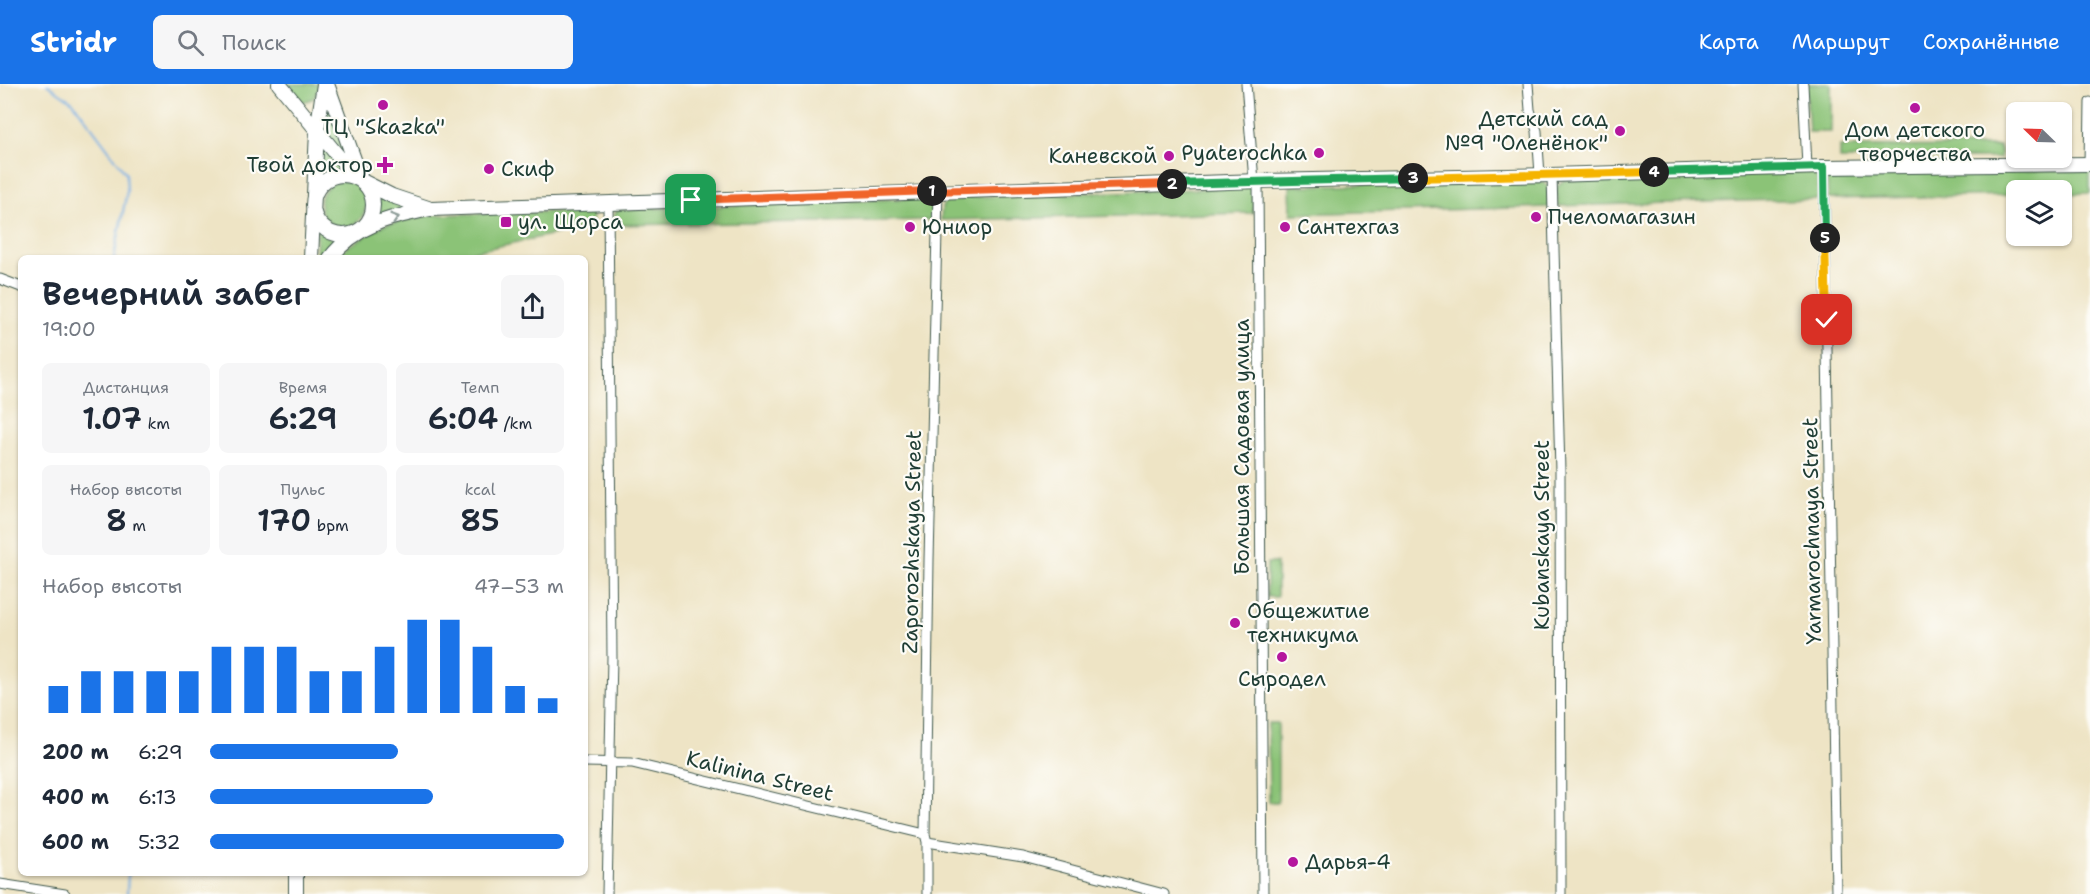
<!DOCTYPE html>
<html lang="ru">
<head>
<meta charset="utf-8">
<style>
	body { margin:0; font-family:"Shantell Sans",sans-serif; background:#f6f6f7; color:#1f2937; height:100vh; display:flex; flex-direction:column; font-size:22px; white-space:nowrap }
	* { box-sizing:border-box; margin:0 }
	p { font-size:20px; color:#747a83 }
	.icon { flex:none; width:33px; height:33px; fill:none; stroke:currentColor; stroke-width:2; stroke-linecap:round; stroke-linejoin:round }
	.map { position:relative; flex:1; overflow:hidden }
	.details { position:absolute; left:18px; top:171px; width:570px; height:621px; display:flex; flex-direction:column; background:#fff; border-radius:9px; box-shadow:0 2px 4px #0004 }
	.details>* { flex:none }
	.needle { width:39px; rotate:293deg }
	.buttons { position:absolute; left:2006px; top:18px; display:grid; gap:12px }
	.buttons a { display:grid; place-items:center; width:66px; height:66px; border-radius:9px; background:#fff; box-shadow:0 2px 4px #0004; font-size:30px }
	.pin { position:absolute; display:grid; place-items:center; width:51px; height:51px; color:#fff; margin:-26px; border-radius:12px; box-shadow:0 3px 9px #0006 }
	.km { position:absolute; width:30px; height:30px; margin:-15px; border-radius:50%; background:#222; color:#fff; font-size:16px; line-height:30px; text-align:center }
	.round { display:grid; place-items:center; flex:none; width:63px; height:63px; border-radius:9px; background:#f6f6f7 }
	.head { display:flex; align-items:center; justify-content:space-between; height:102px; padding:0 24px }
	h1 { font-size:33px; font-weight:600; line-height:45px }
	.figures { display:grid; grid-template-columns:repeat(3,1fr); gap:9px; height:102px; padding:6px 24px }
	.figures div { display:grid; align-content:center; border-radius:9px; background:#f6f6f7; text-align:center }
	.figures b { font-size:30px; font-weight:600 }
	.figures small { font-size:16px; font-weight:400 }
	.figures p { font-size:16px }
	.chart { height:168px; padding:12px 24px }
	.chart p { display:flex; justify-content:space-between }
	.chart svg { width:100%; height:108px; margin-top:6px; stroke:#1a73e8; stroke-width:6 }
	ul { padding:0 24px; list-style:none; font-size:20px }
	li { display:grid; grid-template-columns:96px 72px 1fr; align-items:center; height:45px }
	li i { height:15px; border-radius:8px; background:#1a73e8 }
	header { display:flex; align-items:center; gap:36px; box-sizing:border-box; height:84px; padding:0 30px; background:#1a73e8; color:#fff }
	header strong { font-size:28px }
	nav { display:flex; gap:33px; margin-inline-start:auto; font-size:21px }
	.search { width:420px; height:54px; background:#f6f6f7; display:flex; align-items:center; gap:15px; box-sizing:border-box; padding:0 21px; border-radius:9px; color:#747a83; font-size:22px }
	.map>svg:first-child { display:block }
	.green { fill:#8bc377; stroke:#558056; stroke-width:1.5 }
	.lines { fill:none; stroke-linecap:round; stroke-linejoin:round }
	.stream { stroke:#74aee5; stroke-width:2 }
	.street-casing { stroke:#3e564a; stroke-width:11 }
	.secondary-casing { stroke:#3e564a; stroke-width:16 }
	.street { stroke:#fff; stroke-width:9 }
	.secondary { stroke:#fff; stroke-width:14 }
	.oneway { stroke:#8f9e9a }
	.split-1-casing { stroke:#fff; stroke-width:12 }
	.split-2-casing { stroke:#fff; stroke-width:12 }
	.split-3-casing { stroke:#fff; stroke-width:12 }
	.split-4-casing { stroke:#fff; stroke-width:12 }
	.split-5-casing { stroke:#fff; stroke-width:12 }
	.split-6-casing { stroke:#fff; stroke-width:12 }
	.split-1 { stroke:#f0652b; stroke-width:8 }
	.split-2 { stroke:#f0652b; stroke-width:8 }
	.split-3 { stroke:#22a559; stroke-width:8 }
	.split-4 { stroke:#f5b400; stroke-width:8 }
	.split-5 { stroke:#22a559; stroke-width:8 }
	.split-6 { stroke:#f5b400; stroke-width:8 }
	.poi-dot { fill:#b5179e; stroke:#fdfcf7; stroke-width:2 }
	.labels { text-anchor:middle; stroke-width:4.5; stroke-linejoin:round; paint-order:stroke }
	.poi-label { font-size:21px; fill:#1f3d34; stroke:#fdfcf7; text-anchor:start }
	.street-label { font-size:21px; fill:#1f3d34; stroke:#fdfcf7 }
</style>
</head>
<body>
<header>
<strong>Stridr</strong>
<div class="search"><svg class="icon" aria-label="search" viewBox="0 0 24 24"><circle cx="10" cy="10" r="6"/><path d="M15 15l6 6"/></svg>Поиск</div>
<nav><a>Карта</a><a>Маршрут</a><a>Сохранённые</a></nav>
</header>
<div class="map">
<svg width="2090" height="810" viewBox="0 0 2090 810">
	<rect width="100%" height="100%" fill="#fdfcf7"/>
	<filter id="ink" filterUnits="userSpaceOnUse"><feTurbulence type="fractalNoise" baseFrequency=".0167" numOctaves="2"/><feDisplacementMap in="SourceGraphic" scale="12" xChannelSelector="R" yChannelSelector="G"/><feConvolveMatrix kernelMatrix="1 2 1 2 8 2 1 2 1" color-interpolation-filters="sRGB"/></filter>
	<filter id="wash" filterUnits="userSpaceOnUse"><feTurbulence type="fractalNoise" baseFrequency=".008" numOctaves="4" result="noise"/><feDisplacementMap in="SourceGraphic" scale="24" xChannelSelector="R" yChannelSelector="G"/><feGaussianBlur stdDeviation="1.35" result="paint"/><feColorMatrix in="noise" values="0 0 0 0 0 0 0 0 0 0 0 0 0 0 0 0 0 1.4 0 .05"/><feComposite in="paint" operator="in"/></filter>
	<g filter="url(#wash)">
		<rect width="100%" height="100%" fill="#eee4c5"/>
		<path class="green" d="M284,0H321L314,14L304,18L298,16Z
			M1806,0H1831V48H1809Z
			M326,10L352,82L321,46Z
			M321,58L343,86L330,88L320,95Z
			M2000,62V74L1840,75V63Z
			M2090,86V109L2061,110V106H2016V111L1828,115L1827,94L1833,88Z
			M1813,88L1819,96V115L1558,122L1557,102L1564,96Z
			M1541,96L1548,103L1549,123L1291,130L1290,102Z
			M320 120a23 23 0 1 1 46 0a23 23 0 1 1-46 0Z
			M1253,103V129L941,136L942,123L948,114Z
			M377,110L414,125L376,135L379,118Z
			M925,114L933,123V136L614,141V130L618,126Z
			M592,127V142L444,174H335L347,163L384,141L431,131Z
			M317,145L329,153L338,156L324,174H316Z
			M1267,479H1277V513H1267Z
			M1268,639H1278V718H1269Z"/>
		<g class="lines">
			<path class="stream" d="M47,0L73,18L126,89L127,107L114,174
				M127,810L128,789"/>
		</g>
	</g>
	<g filter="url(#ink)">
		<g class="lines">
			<defs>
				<path id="street" d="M1246,0L1254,97
					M1528,0L1530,26L1537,47L1540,91
					M1803,0L1807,83
					M2089,80L2090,18
					M1824,83L1836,810
					M1552,91L1560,387L1561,810
					M1258,97L1263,810
					M0,195L21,203
					M585,678L632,679L925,750
					M927,758L1023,773L1164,810
					M0,800L65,810
					M607,810L612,573L608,119
					M927,810V758L925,750L929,476L938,107"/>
				<path id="secondary" d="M279,0L338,72L362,97L392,112L428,124
					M327,0L360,92
					M313 121a30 30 0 1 1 60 0a30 30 0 1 1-60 0Z
					M311,174L317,47L324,0
					M330,174C357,140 390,133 431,125L1258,97L1552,91L1824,83L2090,80
					M296,810V789"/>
			</defs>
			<use href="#street" class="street-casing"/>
			<use href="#secondary" class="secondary-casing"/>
			<use href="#street" class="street"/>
			<use href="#secondary" class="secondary"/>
		</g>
		<defs><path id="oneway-chevron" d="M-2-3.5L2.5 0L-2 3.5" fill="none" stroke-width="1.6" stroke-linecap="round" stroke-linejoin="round" transform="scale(1.5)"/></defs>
		<use class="oneway" href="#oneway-chevron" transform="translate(395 134) rotate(-17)"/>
	</g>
	<g class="lines" filter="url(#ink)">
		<defs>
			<path id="split-1" d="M691,116L932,107"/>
			<path id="split-2" d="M932,107L1172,100"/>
			<path id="split-3" d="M1172,100L1413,94"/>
			<path id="split-4" d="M1413,94L1654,88"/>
			<path id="split-5" d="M1654,88L1824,83L1825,154"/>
			<path id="split-6" d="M1825,154L1827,236"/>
		</defs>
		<use href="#split-1" class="split-1-casing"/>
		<use href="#split-2" class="split-2-casing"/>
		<use href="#split-3" class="split-3-casing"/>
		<use href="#split-4" class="split-4-casing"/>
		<use href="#split-5" class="split-5-casing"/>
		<use href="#split-6" class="split-6-casing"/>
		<use href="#split-1" class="split-1"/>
		<use href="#split-2" class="split-2"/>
		<use href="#split-3" class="split-3"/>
		<use href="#split-4" class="split-4"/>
		<use href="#split-5" class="split-5"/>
		<use href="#split-6" class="split-6"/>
	</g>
	<g class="poi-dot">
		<circle cx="383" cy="21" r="6"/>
		<circle cx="1915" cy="24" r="6"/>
		<circle cx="1620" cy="47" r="6"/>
		<circle cx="1319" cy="69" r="6"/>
		<circle cx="1169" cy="72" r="6"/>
		<path d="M382 72h6v6h6v6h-6v6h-6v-6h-6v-6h6z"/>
		<circle cx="489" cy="85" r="6"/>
		<circle cx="1536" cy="133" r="6"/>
		<rect x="500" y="132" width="12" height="12" rx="3"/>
		<circle cx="910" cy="143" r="6"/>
		<circle cx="1285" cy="143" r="6"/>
		<circle cx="1235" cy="539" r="6"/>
		<circle cx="1282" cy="573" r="6"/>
		<circle cx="1293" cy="778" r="6"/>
	</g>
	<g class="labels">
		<g class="poi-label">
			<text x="1608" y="42" text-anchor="end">Детский сад<tspan x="1608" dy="24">№9 "Оленёнок"</tspan></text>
			<text x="383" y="50" text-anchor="middle">ТЦ "Skazka"</text>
			<text x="1915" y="53" text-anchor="middle">Дом детского<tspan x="1915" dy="24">творчества</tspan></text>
			<text x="1307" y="76" text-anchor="end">Pyaterochka</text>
			<text x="1157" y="79" text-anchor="end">Каневской</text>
			<text x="373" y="88" text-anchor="end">Твой доктор</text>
			<text x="501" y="92">Скиф</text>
			<text x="1548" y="140">Пчеломагазин</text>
			<text x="518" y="145">ул. Щорса</text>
			<text x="922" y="150">Юниор</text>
			<text x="1297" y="150">Сантехгаз</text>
			<text x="1247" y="534">Общежитие<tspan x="1247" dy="24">техникума</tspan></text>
			<text x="1282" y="602" text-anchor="middle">Сыродел</text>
			<text x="1305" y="785">Дарья-4</text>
		</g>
		<g class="street-label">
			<text transform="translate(1242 363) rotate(-90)" y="7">Большая Садовая улица</text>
			<text transform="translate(1812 447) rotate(-91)" y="7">Yarmarochnaya Street</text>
			<text transform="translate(1542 451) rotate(-90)" y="7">Kubanskaya Street</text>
			<text transform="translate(912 458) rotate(-89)" y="7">Zaporozhskaya Street</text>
			<text transform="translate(760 692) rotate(14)" y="7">Kalinina Street</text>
		</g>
	</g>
</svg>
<div class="buttons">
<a><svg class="needle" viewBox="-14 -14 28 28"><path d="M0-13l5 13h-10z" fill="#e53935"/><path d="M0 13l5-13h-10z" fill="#747a83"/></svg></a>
<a><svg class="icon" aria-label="layers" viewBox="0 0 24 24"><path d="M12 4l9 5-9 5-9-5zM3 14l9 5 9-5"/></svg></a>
</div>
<div class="pin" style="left:691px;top:116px;background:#1e9e55"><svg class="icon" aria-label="arrive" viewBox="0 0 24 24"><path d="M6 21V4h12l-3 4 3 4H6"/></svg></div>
<div class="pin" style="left:1827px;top:236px;background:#d93025"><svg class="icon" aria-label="check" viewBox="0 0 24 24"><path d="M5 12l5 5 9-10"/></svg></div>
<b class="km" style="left:932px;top:107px">1</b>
<b class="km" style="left:1172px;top:100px">2</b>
<b class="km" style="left:1413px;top:94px">3</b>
<b class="km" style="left:1654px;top:88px">4</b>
<b class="km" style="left:1825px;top:154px">5</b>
<section class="details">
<div class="head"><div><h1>Вечерний забег</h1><p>19:00</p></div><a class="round"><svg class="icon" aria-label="share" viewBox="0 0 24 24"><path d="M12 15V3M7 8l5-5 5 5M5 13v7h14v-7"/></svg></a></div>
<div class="figures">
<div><p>Дистанция</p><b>1.07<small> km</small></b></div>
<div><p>Время</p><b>6:29</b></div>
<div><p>Темп</p><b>6:04<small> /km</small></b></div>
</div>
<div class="figures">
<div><p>Набор высоты</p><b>8<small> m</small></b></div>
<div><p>Пульс</p><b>170<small> bpm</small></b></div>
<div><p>kcal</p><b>85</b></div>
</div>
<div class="chart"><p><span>Набор высоты</span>47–53 m</p>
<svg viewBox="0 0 160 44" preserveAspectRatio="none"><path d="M5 44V33M15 44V27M25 44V27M35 44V27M45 44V27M55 44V17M65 44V17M75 44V17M85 44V27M95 44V27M105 44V17M115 44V6M125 44V6M135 44V17M145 44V33M155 44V38"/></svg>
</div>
<ul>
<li><b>200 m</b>6:29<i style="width:53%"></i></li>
<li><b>400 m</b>6:13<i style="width:63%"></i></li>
<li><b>600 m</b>5:32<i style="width:100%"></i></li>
</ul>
</section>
</div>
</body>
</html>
